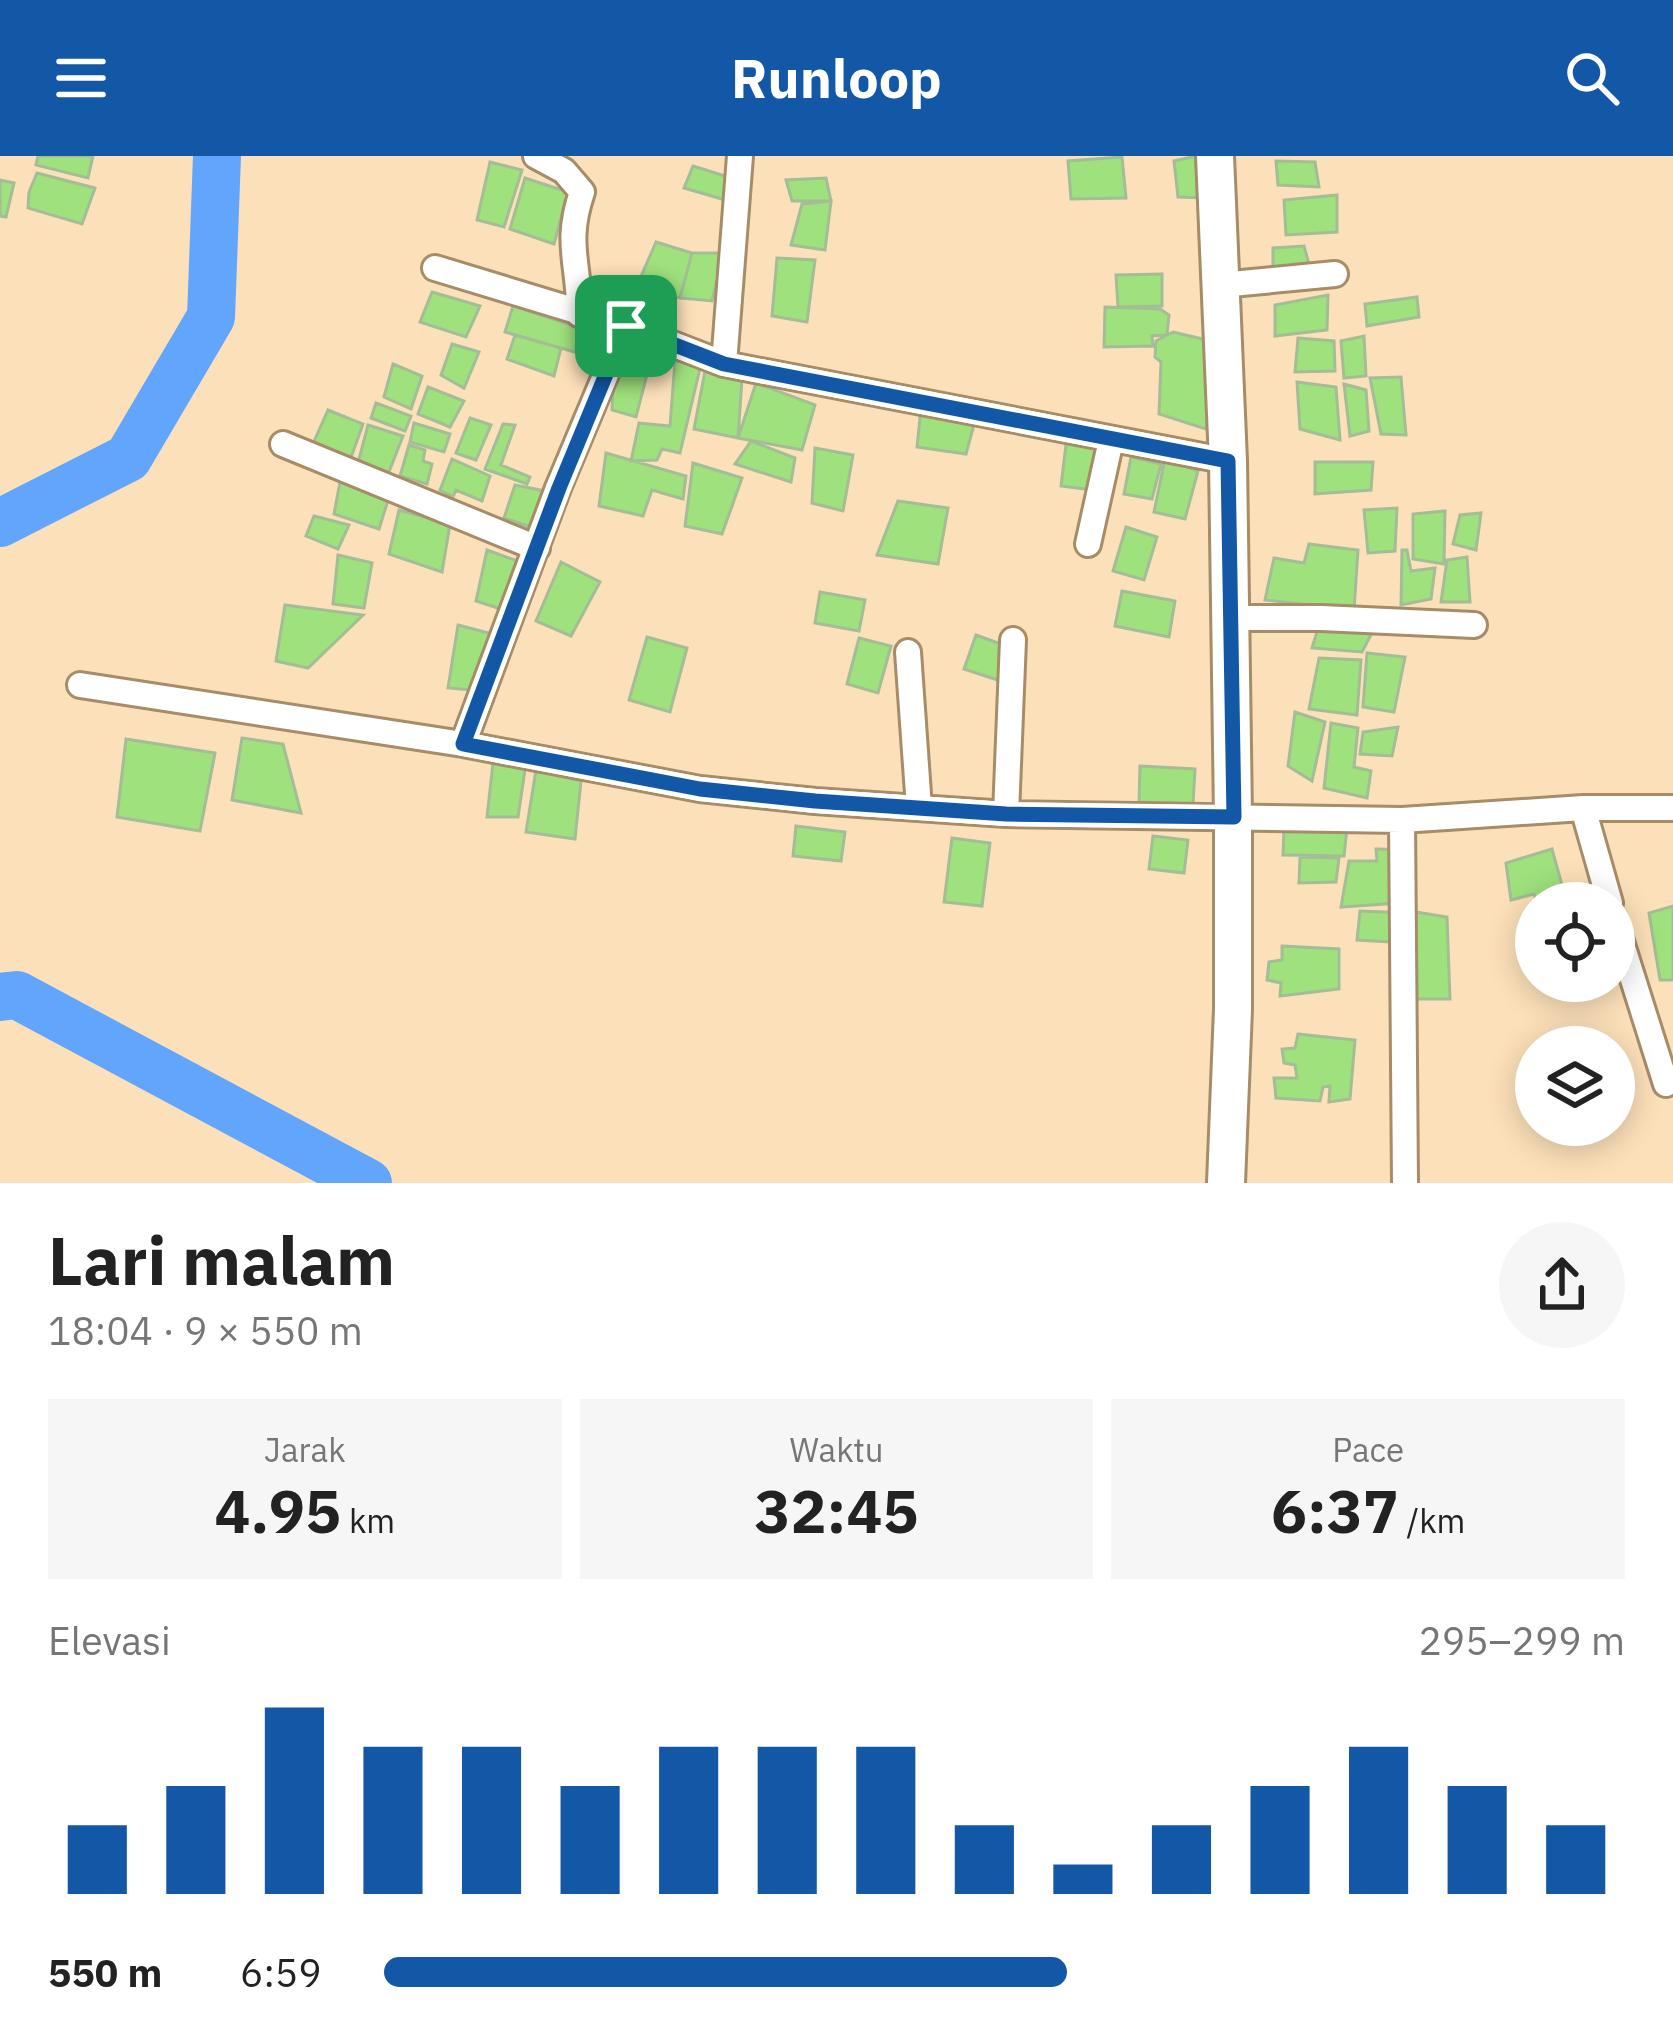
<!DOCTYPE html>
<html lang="id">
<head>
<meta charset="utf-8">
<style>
	body { margin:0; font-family:"IBM Plex Sans",sans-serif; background:#f6f6f6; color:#222; height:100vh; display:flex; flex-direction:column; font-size:45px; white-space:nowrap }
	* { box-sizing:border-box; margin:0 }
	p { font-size:39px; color:#767676 }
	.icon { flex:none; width:66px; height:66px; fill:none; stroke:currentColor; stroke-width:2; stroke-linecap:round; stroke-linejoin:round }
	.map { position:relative; height:1027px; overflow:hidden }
	.side { display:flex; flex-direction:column; background:#fff; flex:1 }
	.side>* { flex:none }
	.tools { position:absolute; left:1515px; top:726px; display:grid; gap:24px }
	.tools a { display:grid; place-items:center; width:120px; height:120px; border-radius:50%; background:#fff; box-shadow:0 6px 30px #0003; font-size:60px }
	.pin { position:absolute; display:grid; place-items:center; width:102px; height:102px; color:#fff; margin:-51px; border-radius:24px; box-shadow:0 6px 18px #0006 }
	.round { display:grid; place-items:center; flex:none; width:126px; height:126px; border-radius:63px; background:#f6f6f6 }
	.head { display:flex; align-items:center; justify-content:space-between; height:204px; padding:0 48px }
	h1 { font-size:66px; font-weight:700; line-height:90px }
	.stats { display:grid; grid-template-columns:repeat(3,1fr); gap:18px; height:204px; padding:12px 48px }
	.stats div { display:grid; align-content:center; border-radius:0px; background:#f6f6f6; text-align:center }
	.stats b { font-size:60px; font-weight:700 }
	.stats small { font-size:33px; font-weight:400 }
	.stats p { font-size:33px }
	.chart { height:336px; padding:24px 48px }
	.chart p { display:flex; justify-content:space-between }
	.chart svg { width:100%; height:216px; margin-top:12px; stroke:#1358a7; stroke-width:6 }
	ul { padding:0 48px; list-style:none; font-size:39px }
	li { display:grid; grid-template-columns:192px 144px 1fr; align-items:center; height:90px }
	li i { height:30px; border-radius:15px; background:#1358a7 }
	header { display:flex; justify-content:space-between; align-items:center; height:156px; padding:0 48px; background:#1358a7; color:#fff; font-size:54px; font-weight:700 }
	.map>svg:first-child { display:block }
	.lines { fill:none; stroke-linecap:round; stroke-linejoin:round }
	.river { stroke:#61a5fd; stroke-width:48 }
	.building { fill:#9fe17d; stroke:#a3bd97; stroke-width:3 }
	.minor-casing { stroke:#a68c67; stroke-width:30 }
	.secondary-casing { stroke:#a68c67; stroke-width:42 }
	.minor { stroke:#fff; stroke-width:24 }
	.secondary { stroke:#fff; stroke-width:36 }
	.route-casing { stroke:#fff; stroke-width:24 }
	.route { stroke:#1358a7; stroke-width:15 }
</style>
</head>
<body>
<header><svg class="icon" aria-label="menu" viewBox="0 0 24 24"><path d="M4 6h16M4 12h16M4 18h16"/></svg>Runloop<svg class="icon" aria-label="search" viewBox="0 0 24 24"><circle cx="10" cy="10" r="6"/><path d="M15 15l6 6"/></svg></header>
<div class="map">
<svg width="1673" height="1027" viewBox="0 0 1673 1027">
	<rect width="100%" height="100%" fill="#fce0b9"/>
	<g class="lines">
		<path class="river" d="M0,367L128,302L211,161L217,0
			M0,841L17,839L368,1027"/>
	</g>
	<path class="building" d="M38,0H93L88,22L36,9Z
		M1196,0H1207L1205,42L1178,41L1174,5Z
		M1122,1L1126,42L1071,43L1068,5Z
		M1276,5L1315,6L1319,31L1278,29Z
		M490,6L522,14L504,71L477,64Z
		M693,10L738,24L725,44L684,32Z
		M37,17L95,32L82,68L28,52L29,36Z
		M525,22L568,36L554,88L510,73Z
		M826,22L831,45H792L786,24Z
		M0,24L14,27L6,61L0,60Z
		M1337,39V76L1286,79L1284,44Z
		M831,45L825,94L791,89L802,48Z
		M656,86L692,97L680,142L636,132Z
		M1304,90L1310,112L1273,116V92Z
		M692,97H723L712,145L680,142Z
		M777,102L815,104L807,166L772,160Z
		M1162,118V150L1118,151L1116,119Z
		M432,136L480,150L466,181L420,166Z
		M1328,139L1327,174L1275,180V149Z
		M1417,141L1419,161L1367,170L1365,148Z
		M513,150L580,172L575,196L505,176Z
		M1105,151L1160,153L1169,159L1167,179L1152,180L1153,190L1104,191Z
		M1173,176L1219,187L1206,273L1159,258L1161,206L1155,201L1156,185Z
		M515,179L561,192L554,220L507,203Z
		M1364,180L1366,220L1344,222L1341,185Z
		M1298,182L1334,185L1335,215L1295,216Z
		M452,188L479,196L464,232L441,219Z
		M614,199L650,207L636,261L612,254Z
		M675,205L701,208L680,297L662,293L657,304L631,305L639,267L670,270Z
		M393,208L422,220L411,253L384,241Z
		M705,215L742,223L738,282L694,273Z
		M1401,221L1406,279L1381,278L1370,222Z
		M1297,226L1336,231L1340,284L1300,273Z
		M756,227L815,249L802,294L738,282Z
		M1344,228L1366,234L1369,275L1350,280Z
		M428,231L464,245L450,271L418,258Z
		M376,247L411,260L405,275L371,262Z
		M921,252L976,261L966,298L917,291Z
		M328,254L363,268L349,307L312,290Z
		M470,262L491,269L476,304L456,297Z
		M414,267L450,278L444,296L410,286Z
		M503,268L515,269L501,309L530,321L527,328L485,313Z
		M368,269L403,280L387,321L357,311Z
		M1067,280L1105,286L1093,334L1061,330Z
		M751,285L795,302L791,326L735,308Z
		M409,289L425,294L423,305L432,308L427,328L400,320Z
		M815,292L853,299L843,355L812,347Z
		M606,297L686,320L683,343L652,334L643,360L599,350Z
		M1131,301L1161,308L1152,343L1124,338Z
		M452,303L490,320L482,345L456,334L453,341L440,334Z
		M1165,303L1198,315L1185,363L1154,356Z
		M1315,306H1373L1371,334L1315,338Z
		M693,307L742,322L722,378L685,370Z
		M340,326L389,341L379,373L334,358Z
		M515,329L545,335L534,372L504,362Z
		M898,345L948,352L938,408L877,399Z
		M1397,352L1395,395L1368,397L1364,354Z
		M399,354L450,368L442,416L389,398Z
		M1445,355L1444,408L1413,403V358Z
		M1481,357L1476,394L1453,388L1460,359Z
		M314,360L349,369L338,393L306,380Z
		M1126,371L1157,381L1144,424L1113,415Z
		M1309,388L1358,394L1354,454L1265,444L1274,402L1304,407Z
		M487,394L523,407L507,455L476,445Z
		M1402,394H1407L1411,415L1435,412L1431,443L1401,449Z
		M338,399L372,407L364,452L333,448Z
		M1467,401L1470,446H1441L1447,404Z
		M561,406L600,426L571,480L536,465Z
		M1122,435L1175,445L1169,481L1115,470Z
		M820,436L865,444L859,475L815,467Z
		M285,449L363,459L308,512L276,505Z
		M1321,463L1372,477L1362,496L1312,492Z
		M458,469L504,481L494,536L448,532Z
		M976,479L1012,492L1001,525L964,513Z
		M647,481L687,492L670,556L629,544Z
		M859,482L891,490L878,537L847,528Z
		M1367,497L1405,501L1394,556L1363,551Z
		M1319,502L1361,504L1357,559L1309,553Z
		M1295,556L1325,566L1312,625L1288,610Z
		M1331,567L1358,572L1354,611L1371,615L1367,642L1324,632Z
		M1398,571L1392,600L1360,598L1363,576Z
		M242,582L283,588L301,657L232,644Z
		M126,583L215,597L200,675L117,661Z
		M493,607H526L518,661H487Z
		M1140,610L1195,613L1193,648L1139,646Z
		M536,614L581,625L575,683L526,676Z
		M796,670L845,676L841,705L793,700Z
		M1347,672L1344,700L1283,699L1284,674Z
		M1153,680L1188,684L1184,717L1149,713Z
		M952,682L990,687L982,750L944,746Z
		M1376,693L1415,694L1414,746L1341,751L1349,705H1377Z
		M1552,693L1567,747H1537L1534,738L1511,744L1506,707Z
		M1300,701L1339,702L1336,726L1299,727Z
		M1673,750V824H1660L1649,757Z
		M1360,755L1411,757L1407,787L1357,784Z
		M1416,756L1447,761L1450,843H1413Z
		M1282,790L1339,793V833L1280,840L1281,827L1267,824L1269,806L1282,804Z
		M1298,878L1355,884L1350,943L1329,946L1330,930L1323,931L1320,945L1276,942L1274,922H1297L1295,909L1284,907L1282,893L1295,892Z"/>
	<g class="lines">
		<defs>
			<path id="minor" d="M536,0L564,15L582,36C564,89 580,108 579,158
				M435,112L626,170L724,208L1228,305
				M1221,129L1335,118
				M724,208L740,0
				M283,288L537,392
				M1088,388L1111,284
				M1228,462H1321L1474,469
				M908,496L919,652
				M80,529L463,588L700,633L815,645L1006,658L1402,664L1583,652H1673
				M463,588L558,332L626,170
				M1583,652L1610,747
				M1006,658L1013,484
				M1402,664L1405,1027
				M1614,763L1666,928"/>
			<path id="secondary" d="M1215,0L1228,305L1233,661V853L1226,1027"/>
		</defs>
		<use href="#minor" class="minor-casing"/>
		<use href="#secondary" class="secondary-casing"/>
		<use href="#minor" class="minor"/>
		<use href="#secondary" class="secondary"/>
	</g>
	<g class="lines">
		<defs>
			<path id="route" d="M626,170L724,208L1228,305L1234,661L1006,658L815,645L700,633L463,588L559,332Z"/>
		</defs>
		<use href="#route" class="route-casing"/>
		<use href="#route" class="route"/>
	</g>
</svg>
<div class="tools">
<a><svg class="icon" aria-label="locate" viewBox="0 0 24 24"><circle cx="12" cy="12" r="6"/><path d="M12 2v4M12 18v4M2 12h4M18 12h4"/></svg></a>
<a><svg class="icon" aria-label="layers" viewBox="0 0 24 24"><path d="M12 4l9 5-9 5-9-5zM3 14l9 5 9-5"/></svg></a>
</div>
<div class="pin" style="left:626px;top:170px;background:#1e9e55"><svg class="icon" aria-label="arrive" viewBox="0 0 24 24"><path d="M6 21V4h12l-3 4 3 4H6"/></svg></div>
</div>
<section class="side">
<div class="head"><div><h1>Lari malam</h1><p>18:04 · 9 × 550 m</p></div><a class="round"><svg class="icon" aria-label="share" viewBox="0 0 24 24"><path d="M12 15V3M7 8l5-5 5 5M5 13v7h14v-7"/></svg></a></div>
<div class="stats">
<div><p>Jarak</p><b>4.95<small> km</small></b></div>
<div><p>Waktu</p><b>32:45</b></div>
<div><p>Pace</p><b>6:37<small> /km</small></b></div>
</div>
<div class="chart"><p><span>Elevasi</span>295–299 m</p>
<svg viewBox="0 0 160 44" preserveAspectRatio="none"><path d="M5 44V30M15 44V22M25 44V6M35 44V14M45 44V14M55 44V22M65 44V14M75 44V14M85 44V14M95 44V30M105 44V38M115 44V30M125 44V22M135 44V14M145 44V22M155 44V30"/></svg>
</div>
<ul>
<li><b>550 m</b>6:59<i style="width:55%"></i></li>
</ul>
</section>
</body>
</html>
